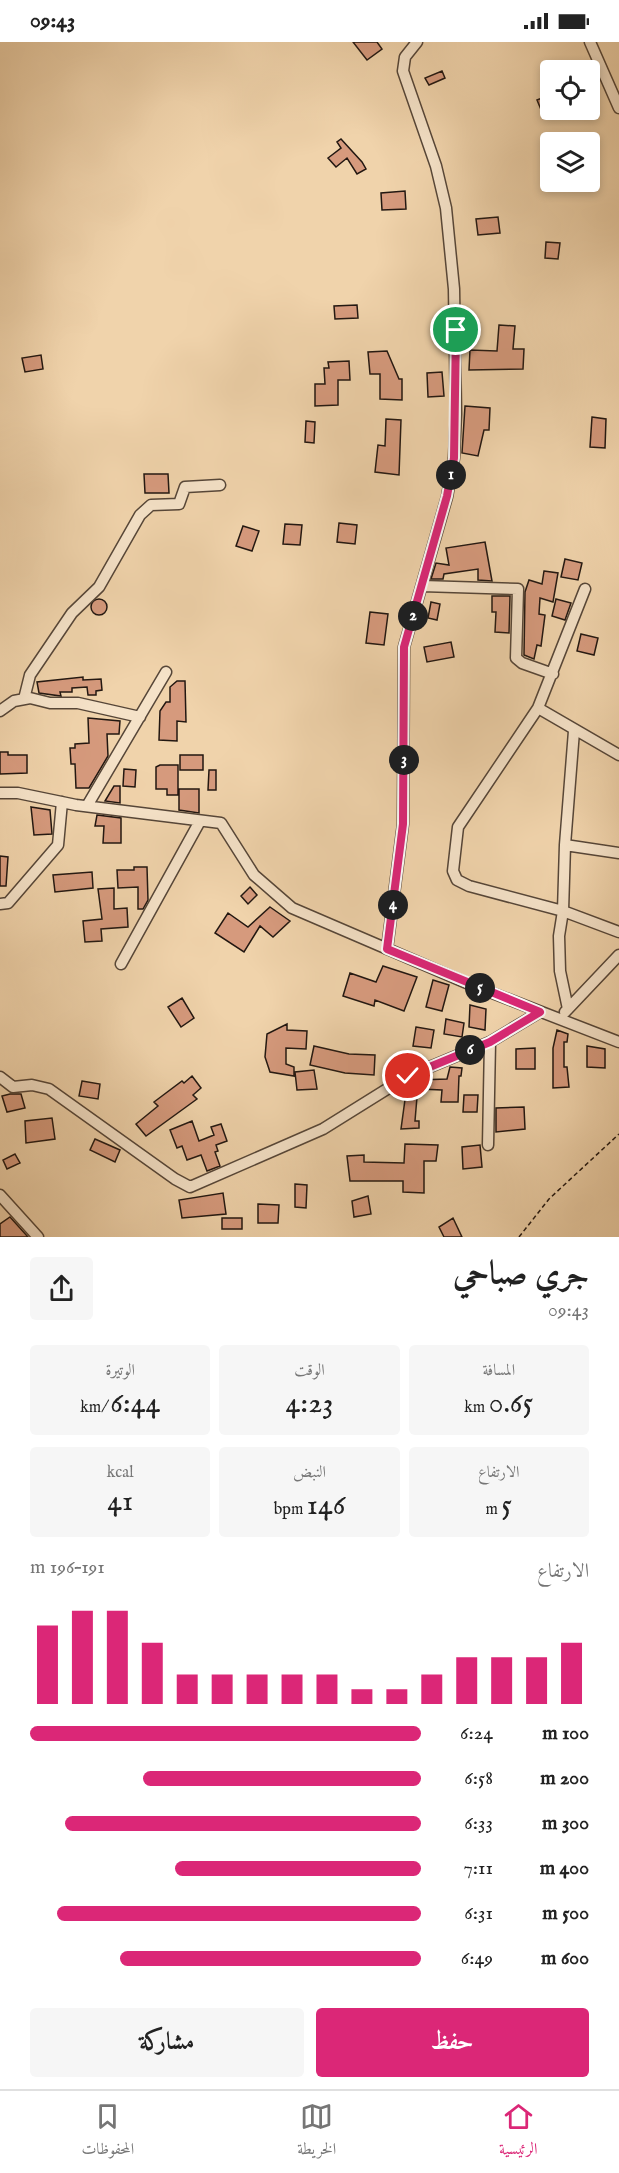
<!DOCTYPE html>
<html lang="ar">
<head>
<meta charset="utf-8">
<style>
	body { margin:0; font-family:"IM FELL English",Amiri,serif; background:#f6f6f6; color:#222; direction:rtl; height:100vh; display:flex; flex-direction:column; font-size:22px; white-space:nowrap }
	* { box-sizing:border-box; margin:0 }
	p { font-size:20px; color:#767676 }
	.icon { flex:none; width:33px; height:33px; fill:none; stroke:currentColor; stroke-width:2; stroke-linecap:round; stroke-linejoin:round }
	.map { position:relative; height:1195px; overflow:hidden; direction:ltr }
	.details { display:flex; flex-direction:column; background:#fff; flex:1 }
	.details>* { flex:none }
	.controls { position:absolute; left:540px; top:18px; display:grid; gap:12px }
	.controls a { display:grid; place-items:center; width:60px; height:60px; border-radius:6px; background:#fff; box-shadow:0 3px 9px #0003; font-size:30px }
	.pin { position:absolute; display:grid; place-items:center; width:51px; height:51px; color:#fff; margin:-26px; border:3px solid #fff; border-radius:50%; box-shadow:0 2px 6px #0007 }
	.km { position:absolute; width:30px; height:30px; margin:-15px; border-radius:50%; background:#222; color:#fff; font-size:16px; line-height:30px; text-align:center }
	.round { display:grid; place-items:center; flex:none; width:63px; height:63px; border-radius:6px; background:#f6f6f6 }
	.headline { display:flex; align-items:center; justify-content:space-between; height:102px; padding:0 30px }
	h1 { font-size:33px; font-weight:600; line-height:45px }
	.figures { display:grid; grid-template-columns:repeat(3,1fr); gap:9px; height:102px; padding:6px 30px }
	.figures div { display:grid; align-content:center; border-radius:6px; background:#f6f6f6; text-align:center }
	.figures b { font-size:30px; font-weight:600 }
	.figures small { font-size:16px; font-weight:400 }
	.figures p { font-size:16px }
	.chart { height:168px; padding:12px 30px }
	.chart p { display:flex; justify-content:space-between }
	.chart svg { width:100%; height:108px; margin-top:6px; stroke:#db2777; stroke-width:6 }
	.cta { display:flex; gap:12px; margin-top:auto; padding:12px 30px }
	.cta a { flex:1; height:69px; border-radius:6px; background:#db2777; color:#fff; font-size:24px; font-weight:600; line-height:69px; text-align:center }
	.cta a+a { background:#f6f6f6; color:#222 }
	ul { padding:0 30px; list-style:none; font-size:20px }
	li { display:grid; grid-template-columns:96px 72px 1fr; align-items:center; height:45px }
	li i { height:15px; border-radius:8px; background:#db2777 }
	.status { display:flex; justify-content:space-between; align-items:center; height:42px; padding:0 30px; background:#fff; direction:ltr }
	.status svg { height:16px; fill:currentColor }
	.tab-bar { display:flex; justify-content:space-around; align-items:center; height:84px; border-top:2px solid #e0e0e0; background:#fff; font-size:16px; color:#767676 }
	.tab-bar a { display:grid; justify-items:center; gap:3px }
	.tab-bar .selected { color:#db2777 }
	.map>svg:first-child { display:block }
	.building { fill:#d69a7d; stroke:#221711; stroke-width:1.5 }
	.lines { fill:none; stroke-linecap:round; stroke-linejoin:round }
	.minor-casing { stroke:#564638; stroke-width:13 }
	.path { stroke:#221711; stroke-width:1.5; stroke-dasharray:4.5 3; stroke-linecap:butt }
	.minor { stroke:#f5e2c8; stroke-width:10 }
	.route-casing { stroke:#fff; stroke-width:12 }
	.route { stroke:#db2777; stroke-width:8 }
</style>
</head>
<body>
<div class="status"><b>09:43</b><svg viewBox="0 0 49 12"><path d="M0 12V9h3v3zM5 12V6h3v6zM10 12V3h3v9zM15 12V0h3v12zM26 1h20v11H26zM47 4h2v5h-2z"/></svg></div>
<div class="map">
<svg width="619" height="1195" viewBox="0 0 619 1195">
	<rect width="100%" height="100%" fill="#f0d3ab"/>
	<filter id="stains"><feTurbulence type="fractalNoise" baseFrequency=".00333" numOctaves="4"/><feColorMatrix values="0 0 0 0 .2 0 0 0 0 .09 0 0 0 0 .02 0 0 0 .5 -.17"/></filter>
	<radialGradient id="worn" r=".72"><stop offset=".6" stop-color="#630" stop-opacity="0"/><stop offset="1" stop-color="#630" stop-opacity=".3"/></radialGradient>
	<path class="building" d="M353,0H377L382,7L367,18Z
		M442,29L445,36L429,43L425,36Z
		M550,53V67L542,70L537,58Z
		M341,97L362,120L366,127L357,132L347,116L336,125L328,116L341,106L337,100Z
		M405,149L406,167L382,168L381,151Z
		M498,175L500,191L478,193L476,177Z
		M546,200L560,201L558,217L545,216Z
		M357,263L358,276L335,277L334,264Z
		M499,283L515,284L513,307H524L523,327L469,328L470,308L497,309Z
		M387,309L399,337H402V358L380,357V332H370L368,310Z
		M41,313L43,327L25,330L22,316Z
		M349,319L350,338H338V363L315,364V342H325L324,326H329L328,320Z
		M442,330L444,354L428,355L427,331Z
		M465,364L490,366L489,388H484L478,414L462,411Z
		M592,375L606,377L605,406L590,405Z
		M386,377L401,378L399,433L375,430L378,403L385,404Z
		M306,379L315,380L314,401L305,400Z
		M144,432H168L169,451H145Z
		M339,481L357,483L355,502L337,500Z
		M285,482L302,483L300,503L283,502Z
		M243,484L259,489L252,509L236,504Z
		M485,500L492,539L478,538V527L444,532L443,537H431L436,521L449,523L446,506Z
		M565,517L582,521L578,538L561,535Z
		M544,529L558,531L553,560L540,556L539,572L545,573L541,604L537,603L534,617L524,613L525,550L529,538L542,542Z
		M492,554H510L509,591L495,590L496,570H492Z
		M556,557L571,561L565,578L552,574Z
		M91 565a8 8 0 1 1 16 0a8 8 0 1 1-16 0Z
		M431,560L440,562L437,578L428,576Z
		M370,570L388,572L384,603L366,601Z
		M581,592L598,596L594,613L577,609Z
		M451,600L454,615L427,620L424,605Z
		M83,635V638L101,637L102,648L96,649V653H88L87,645L72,646V650H60L61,654L39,651L37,640Z
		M177,639H185L186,680L177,679V699L159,698L160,669L166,660H170V645Z
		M88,676L120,679L119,692H107L108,714L89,746H76L75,722H71L70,706H75V702L89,701Z
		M0,710H8V713H27V731L0,732Z
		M180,713H203V728H180Z
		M160,723H178V753H167V747H156V725Z
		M124,727L136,728L135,745L123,744Z
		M209,728H216V748H208Z
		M114,744H120V761L105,759Z
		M179,747H199V771L179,768Z
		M31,765L50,768L52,792L34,793Z
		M97,773L121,776V801H103L104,784H95Z
		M0,814L8,815L6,844H0Z
		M134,825H147L148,858L143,867H138V845L118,846L117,828H134Z
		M92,830L93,846L55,850L53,833Z
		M250,845L257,853L248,862L241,854Z
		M114,846V867L127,866L128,885L101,887L102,899L85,900L83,879L102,877L98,847Z
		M270,865L290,879L273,895L260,884L244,910L215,891L228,871L248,885Z
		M383,924L417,935L404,969L375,958L374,964L343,954L350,931L376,940Z
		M433,938L449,943L442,969L426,965Z
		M182,956L194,976L181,985L168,965Z
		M470,963L486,967L485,988L469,985Z
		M446,977L464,981L462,995L444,992Z
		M287,982V988L307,989L306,1007L286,1006V1022L294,1025V1034L270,1030L265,1015L267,992Z
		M416,985L434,988L431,1006L413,1004Z
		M557,988L568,992L567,1000H564V1025H567L569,1045L553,1046V1006Z
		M314,1004L349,1012L375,1013L374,1033L345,1031L310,1023Z
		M587,1004L605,1007V1026L587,1025Z
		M535,1006V1027H516V1007Z
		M450,1025L462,1026L461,1034H459L458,1060H441L442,1048L420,1047L418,1038L447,1037Z
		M314,1028L317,1047L297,1048L295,1030Z
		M192,1034L201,1046L193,1053L197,1057L146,1094L136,1082L158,1064L154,1060L182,1039L184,1041Z
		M82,1039L100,1042L98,1057L79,1054Z
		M407,1043H418L415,1079H419V1086L401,1087Z
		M10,1052H21L25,1066L7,1070L2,1054Z
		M464,1053H478L477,1070H463Z
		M524,1065L525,1087L496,1090V1066Z
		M52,1076L55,1097L26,1101L25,1079Z
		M192,1079L199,1099L214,1093L211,1085L221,1082L227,1099L216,1103L218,1109L215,1110L220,1124L207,1129L201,1113L187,1118L182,1104L177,1106L170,1088Z
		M95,1097L120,1108L115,1120L90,1108Z
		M405,1102L438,1103L436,1119H424V1151L403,1150V1139H350L347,1114L364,1113V1120L404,1121Z
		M480,1103L482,1125L463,1127L462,1105Z
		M15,1112L20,1121L7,1127L3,1118Z
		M295,1142L307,1143L306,1166L295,1165Z
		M223,1151L226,1172L182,1176L179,1158Z
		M368,1154L371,1172L354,1175L352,1159Z
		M258,1162L279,1163L278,1181H258Z
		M10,1175L28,1195H0V1182Z
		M222,1176H242V1187H222Z
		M453,1176L462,1195H444L439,1185Z"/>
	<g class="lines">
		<defs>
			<path id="minor" d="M590,0L619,66
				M422,544L518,547L516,616L522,621L553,632
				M585,547L538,666L458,785L453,829L457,838L469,844L563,869L619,890
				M24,657L30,633L72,571L99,545L140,473L151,463L179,462L185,445L220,443
				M538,666L619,713
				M0,669L14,659L30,656L50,661H78L140,675
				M0,751H18L76,763L221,781L254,833L292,866L469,942L619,1000
				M87,764L166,630
				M565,803L619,811
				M0,862L8,861L58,803L62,760
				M387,907L403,782L404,605L447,455L454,416L456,372L454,247L446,166L436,124L403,29L405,15L417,0
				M121,922L200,779
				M568,967L560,929L559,894L563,869L565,803L574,689
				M565,970L619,913
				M0,1035L13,1045L32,1043L49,1047L175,1137L190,1145L323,1087L408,1034L490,1000L540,970
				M488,1103L490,1000
				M0,1153L38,1195"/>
		</defs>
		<use href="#minor" class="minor-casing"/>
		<path class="path" d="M519,1195L549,1157L619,1092"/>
		<use href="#minor" class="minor"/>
	</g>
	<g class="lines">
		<defs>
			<path id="route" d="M408,1034L490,1000L540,970L387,907L403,782L404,605L447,454L454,416L456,288"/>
		</defs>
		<use href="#route" class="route-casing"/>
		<use href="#route" class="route"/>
	</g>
	<rect width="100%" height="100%" filter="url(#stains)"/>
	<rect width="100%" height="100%" fill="url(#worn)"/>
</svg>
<div class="controls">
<a><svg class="icon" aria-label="locate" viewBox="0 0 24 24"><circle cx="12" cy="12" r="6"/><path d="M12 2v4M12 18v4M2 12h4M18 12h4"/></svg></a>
<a><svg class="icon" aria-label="layers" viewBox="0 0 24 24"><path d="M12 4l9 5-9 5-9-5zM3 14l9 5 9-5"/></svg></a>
</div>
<div class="pin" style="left:456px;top:288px;background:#1e9e55"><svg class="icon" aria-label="arrive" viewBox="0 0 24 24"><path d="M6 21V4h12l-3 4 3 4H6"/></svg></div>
<div class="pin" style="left:408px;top:1034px;background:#d93025"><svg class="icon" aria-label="check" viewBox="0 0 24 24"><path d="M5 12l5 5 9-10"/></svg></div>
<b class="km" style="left:451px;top:433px">1</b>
<b class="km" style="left:413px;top:574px">2</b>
<b class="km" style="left:404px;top:718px">3</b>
<b class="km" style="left:393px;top:863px">4</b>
<b class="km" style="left:480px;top:946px">5</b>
<b class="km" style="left:470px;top:1008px">6</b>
</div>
<section class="details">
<div class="headline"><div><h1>جري صباحي</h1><p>09:43</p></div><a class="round"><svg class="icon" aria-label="share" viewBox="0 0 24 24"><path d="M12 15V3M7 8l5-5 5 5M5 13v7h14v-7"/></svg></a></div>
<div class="figures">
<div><p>المسافة</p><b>0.65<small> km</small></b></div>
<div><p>الوقت</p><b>4:23</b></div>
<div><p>الوتيرة</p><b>6:44<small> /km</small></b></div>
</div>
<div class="figures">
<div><p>الارتفاع</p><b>5<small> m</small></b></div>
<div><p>النبض</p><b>146<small> bpm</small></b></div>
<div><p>kcal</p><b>41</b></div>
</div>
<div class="chart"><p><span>الارتفاع</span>191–196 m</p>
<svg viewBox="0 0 160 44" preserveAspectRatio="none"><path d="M5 44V12M15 44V6M25 44V6M35 44V19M45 44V32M55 44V32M65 44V32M75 44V32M85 44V32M95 44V38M105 44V38M115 44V32M125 44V25M135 44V25M145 44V25M155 44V19"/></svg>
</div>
<ul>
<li><b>100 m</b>6:24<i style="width:100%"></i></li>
<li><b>200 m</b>6:58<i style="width:71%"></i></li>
<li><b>300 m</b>6:33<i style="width:91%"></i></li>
<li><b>400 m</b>7:11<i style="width:63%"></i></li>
<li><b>500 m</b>6:31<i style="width:93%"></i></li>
<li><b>600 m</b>6:49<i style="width:77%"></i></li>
</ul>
<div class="cta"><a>حفظ</a><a>مشاركة</a></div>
</section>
<nav class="tab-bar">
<a class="selected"><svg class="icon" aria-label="home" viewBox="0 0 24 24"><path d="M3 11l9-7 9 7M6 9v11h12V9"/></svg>الرئيسية</a>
<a><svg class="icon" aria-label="map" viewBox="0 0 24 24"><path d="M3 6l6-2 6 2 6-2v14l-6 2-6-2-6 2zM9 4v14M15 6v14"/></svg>الخريطة</a>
<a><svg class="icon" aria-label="saved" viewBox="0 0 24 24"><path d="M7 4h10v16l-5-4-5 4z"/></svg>المحفوظات</a>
</nav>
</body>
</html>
